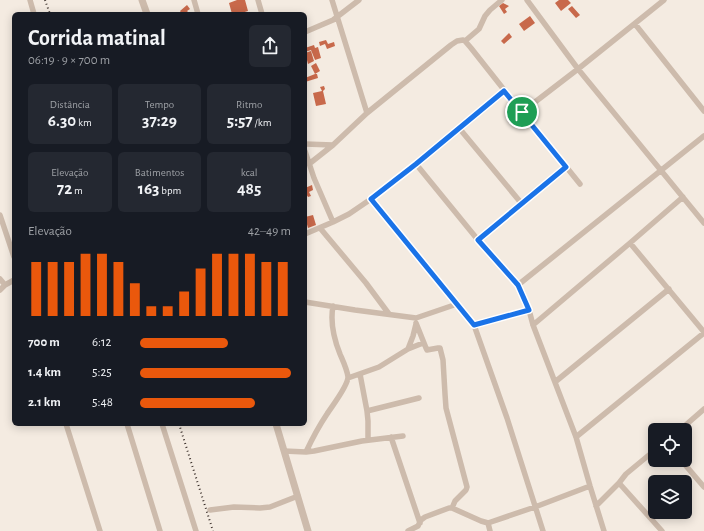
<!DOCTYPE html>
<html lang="pt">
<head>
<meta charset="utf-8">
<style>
	body { margin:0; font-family:"Alegreya Sans",sans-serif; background:#242831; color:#f1f3f6; height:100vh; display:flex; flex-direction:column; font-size:15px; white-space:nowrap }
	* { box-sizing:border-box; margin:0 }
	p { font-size:13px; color:#9ea1a6 }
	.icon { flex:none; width:22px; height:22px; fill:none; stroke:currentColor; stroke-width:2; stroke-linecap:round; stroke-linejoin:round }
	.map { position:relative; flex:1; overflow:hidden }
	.panel { position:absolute; left:12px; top:12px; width:295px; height:414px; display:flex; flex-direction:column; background:#171b24; border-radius:6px; box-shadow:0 2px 10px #0003 }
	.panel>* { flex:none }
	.fabs { position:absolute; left:648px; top:423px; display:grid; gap:8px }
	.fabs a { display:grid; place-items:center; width:44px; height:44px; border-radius:6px; background:#171b24; box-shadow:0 2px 10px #0003; font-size:20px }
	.pin { position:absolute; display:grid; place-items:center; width:34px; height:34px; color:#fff; margin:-17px; border:2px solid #fff; border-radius:50%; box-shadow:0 1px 4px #0007 }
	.round { display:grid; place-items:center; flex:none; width:42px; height:42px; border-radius:6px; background:#242831 }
	.head { display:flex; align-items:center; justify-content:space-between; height:68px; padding:0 16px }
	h1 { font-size:22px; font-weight:600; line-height:30px }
	.figures { display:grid; grid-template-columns:repeat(3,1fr); gap:6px; height:68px; padding:4px 16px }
	.figures div { display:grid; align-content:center; border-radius:6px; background:#242831; text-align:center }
	.figures b { font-size:17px; font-weight:600 }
	.figures small { font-size:11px; font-weight:400 }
	.figures p { font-size:11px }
	.chart { height:112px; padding:8px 16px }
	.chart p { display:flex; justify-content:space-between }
	.chart svg { width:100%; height:72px; margin-top:4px; stroke:#ea580c; stroke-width:6 }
	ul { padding:0 16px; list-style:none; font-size:13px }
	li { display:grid; grid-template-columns:64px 48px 1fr; align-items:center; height:30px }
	li i { height:10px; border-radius:5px; background:#ea580c }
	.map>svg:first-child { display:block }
	.building { fill:#c8694b }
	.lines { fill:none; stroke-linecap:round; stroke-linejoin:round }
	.minor { stroke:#cdbbac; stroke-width:5.5 }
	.tertiary { stroke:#cdbbac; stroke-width:7 }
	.rail { stroke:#3b302b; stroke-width:2; stroke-dasharray:1 3; stroke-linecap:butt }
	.route-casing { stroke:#fff; stroke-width:8 }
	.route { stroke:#1a73e8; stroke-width:5 }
</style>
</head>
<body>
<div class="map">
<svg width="704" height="531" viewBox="0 0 704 531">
	<rect width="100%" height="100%" fill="#f4ebe1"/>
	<path class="building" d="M237,0H245L248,11L238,14H232L229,3Z
		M559,0H568L571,3L561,11L555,3Z
		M503,3L509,6L505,9L507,12L504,14L499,6Z
		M187,5L190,9L187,11L189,13L187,14H182L180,11Z
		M572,6L580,15L576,18L568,9Z
		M530,16L535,23L524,31L519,24Z
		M509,33L512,37L504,44L501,41Z
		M326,40L328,44L334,42L335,46L327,49L325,44L320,46L319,42Z
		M314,45L315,48L318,47L321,58L315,60L311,50L305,52V48Z
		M311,51L314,61L308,64L307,60L305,61V53Z
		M316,63L320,71L315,74L311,66Z
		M315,74H317L318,78L305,82V78Z
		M324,86L325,89L323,91L326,104L316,106L313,93L322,91L320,87Z
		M312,185L313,190L309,192L311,196L308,197L305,192V188Z
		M313,215L316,225L308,228L305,217Z"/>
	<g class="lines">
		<path class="minor" d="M30,0L34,14
			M194,0L198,14
			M258,0L262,14
			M332,0L367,113
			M527,0L578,69L704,223
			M635,24L704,111
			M305,32L333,20L359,0
			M465,41L479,29L485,16L490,10L502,0
			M522,112L578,69L664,0
			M459,128L522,204
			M305,144L333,145
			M305,151L314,178L333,222
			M309,164L333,145L367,113L451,45L457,41L463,40L465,41L471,48L505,91L580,184
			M416,164L478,240L518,285L529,310L533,325L576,437L590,486L604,531
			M371,199L474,325L507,418L543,531
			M0,215L14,257
			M320,228L366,283L389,314
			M305,234L333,222L349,214L371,199L416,164L505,91
			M478,240L566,167
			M630,243L704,332
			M0,279L5,285
			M518,285L704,136
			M0,290L5,285L14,280
			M305,302L355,310L416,318L457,304
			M416,323L426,348L427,350L438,348H440L443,360L445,394L446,408L467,487L466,490L455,501L452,508
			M474,325L529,310
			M533,325L630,243L683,197
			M408,349L423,343
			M360,374L367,411L368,421V440
			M348,378L379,367L408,349L413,336L416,324
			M555,382L669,289
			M367,411L419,398
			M66,424L100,531
			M127,424L160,531
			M162,424L196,531
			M680,430L704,409
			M391,437L420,523
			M576,437L704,333
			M284,451L306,452L314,451L362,441L403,436
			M306,452C312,439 319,426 327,414C332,406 348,386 348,377C347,369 343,361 340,354C334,339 330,322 333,306
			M681,460L704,487
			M619,483L662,531
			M596,506L619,483L626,474L655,450
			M210,510L234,507L260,508L270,507L298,496
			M488,523L490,531
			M408,531L418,526L421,520L425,517L449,508H452L481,521L488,523L535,507L590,486"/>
		<path class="tertiary" d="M142,0L147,14
			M276,424L308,531"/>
		<path class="rail" d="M45,0L50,14
			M179,424L213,531"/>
	</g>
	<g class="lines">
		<defs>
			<path id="route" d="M504,91L566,167L478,240L518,285L529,310L474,325L371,199L416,164Z"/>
		</defs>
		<use href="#route" class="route-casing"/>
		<use href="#route" class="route"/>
	</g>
</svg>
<div class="fabs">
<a><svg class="icon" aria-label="locate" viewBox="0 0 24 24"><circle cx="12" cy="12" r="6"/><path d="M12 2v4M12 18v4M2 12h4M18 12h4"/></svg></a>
<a><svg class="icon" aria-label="layers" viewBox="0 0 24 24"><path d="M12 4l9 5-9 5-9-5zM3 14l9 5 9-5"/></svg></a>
</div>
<div class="pin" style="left:522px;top:112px;background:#1e9e55"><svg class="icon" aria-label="arrive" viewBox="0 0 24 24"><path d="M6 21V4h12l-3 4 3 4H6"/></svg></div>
<section class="panel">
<div class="head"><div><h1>Corrida matinal</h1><p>06:19 · 9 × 700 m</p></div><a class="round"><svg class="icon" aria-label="share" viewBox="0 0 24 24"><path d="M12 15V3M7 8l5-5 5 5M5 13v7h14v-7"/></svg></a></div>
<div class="figures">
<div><p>Distância</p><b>6.30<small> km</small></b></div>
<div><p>Tempo</p><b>37:29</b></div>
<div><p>Ritmo</p><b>5:57<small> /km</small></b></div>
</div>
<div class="figures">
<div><p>Elevação</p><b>72<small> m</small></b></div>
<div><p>Batimentos</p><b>163<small> bpm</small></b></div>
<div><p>kcal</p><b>485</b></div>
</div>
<div class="chart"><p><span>Elevação</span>42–49 m</p>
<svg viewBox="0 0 160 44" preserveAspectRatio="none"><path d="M5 44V11M15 44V11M25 44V11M35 44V6M45 44V6M55 44V11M65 44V24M75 44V38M85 44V38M95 44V29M105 44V15M115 44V6M125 44V6M135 44V6M145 44V11M155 44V11"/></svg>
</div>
<ul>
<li><b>700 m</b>6:12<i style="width:58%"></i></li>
<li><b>1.4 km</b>5:25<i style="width:100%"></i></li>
<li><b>2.1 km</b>5:48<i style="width:76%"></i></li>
</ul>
</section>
</div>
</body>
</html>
